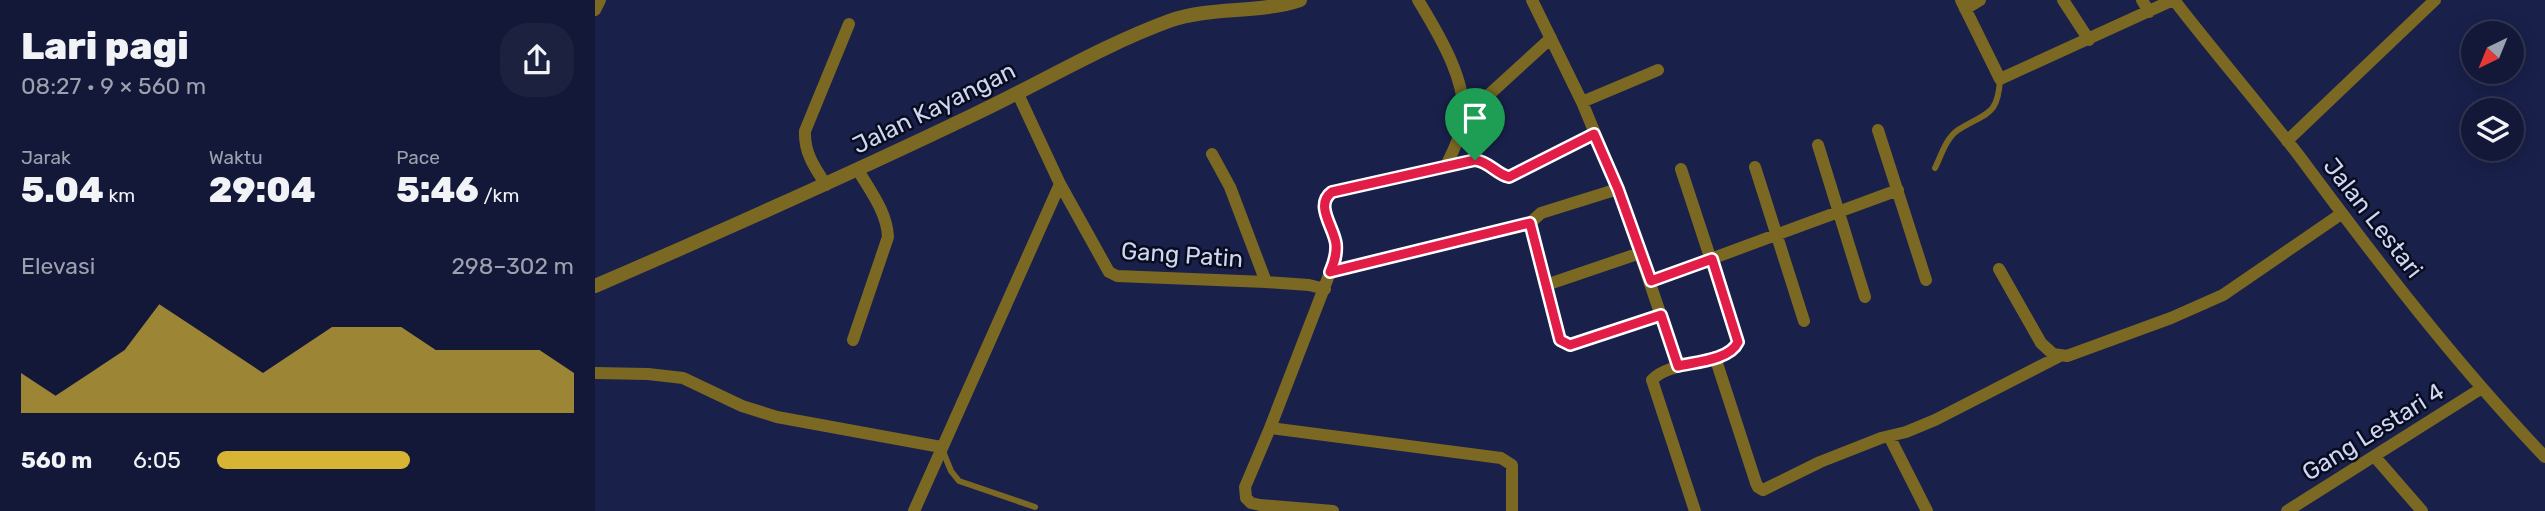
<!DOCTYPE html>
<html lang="id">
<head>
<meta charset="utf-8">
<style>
	body { margin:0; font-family:Rubik,sans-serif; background:#1c2140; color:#f1f3f6; height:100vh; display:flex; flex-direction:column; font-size:26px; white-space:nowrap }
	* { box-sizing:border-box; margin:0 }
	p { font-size:23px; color:#9da0ae }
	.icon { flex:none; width:38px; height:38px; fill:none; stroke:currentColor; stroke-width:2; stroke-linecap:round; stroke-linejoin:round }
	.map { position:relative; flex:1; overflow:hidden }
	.details { display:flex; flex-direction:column; background:#131838; width:595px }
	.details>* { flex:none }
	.needle { width:46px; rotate:223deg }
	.controls { position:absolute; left:1866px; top:21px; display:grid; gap:14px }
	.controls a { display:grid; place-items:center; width:63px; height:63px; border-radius:50%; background:#131838; box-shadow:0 4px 18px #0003,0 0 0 2px #323753; font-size:35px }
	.pin { position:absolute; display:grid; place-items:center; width:60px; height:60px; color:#fff; margin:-72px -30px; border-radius:50% 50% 50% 0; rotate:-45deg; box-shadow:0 0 7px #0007 }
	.pin .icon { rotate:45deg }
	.round { display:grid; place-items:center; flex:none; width:74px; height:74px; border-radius:28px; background:#1c2140 }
	.overview { display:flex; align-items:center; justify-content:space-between; height:119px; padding:0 21px }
	h1 { font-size:38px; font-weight:800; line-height:52px }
	.figures { display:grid; grid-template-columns:repeat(3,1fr); gap:10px; height:119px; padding:7px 21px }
	.figures div { display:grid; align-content:center }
	.figures b { font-size:35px; font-weight:800 }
	.figures small { font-size:19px; font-weight:400 }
	.figures p { font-size:19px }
	.chart { height:196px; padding:14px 21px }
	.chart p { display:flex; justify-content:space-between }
	.chart svg { width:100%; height:126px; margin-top:7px; fill:#d7b434; opacity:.7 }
	ul { padding:0 21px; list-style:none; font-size:23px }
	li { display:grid; grid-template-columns:112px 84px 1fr; align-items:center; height:52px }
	li i { height:18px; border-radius:9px; background:#d7b434 }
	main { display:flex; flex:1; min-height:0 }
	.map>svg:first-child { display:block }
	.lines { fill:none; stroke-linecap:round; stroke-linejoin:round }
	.service { stroke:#7b6822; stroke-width:6 }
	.minor { stroke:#7b6822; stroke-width:12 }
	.tertiary { stroke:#7b6822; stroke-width:14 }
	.route-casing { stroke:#fff; stroke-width:14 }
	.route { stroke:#e11d48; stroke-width:9 }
	.labels { text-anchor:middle; stroke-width:5; stroke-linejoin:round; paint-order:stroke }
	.street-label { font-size:24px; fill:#ced6f2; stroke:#080c1e }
</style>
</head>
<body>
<main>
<section class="details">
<div class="overview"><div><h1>Lari pagi</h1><p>08:27 · 9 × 560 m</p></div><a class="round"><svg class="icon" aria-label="share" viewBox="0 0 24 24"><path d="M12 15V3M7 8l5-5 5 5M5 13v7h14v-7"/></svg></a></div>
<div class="figures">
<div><p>Jarak</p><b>5.04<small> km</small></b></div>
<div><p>Waktu</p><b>29:04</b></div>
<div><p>Pace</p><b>5:46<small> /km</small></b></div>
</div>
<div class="chart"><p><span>Elevasi</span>298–302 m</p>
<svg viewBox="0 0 160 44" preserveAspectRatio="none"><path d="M0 44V30L10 38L20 30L30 22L40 6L50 14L60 22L70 30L80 22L90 14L100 14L110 14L120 22L130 22L140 22L150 22L160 30V44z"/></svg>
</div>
<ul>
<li><b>560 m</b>6:05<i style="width:54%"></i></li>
</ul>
</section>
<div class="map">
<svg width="1950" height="511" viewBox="0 0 1950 511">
	<rect width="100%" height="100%" fill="#19204a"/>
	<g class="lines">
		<path class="service" d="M1340,168C1346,156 1351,138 1363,130C1391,112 1403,117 1405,79
			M347,449L356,471L364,481L440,507"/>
		<path class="minor" d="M823,0C843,33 876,86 867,126C864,140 857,153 851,166
			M937,0L987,102L1023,189L1083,366
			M1366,0L1405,79L1578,0
			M1468,0L1494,40
			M1547,0L1554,12
			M1579,0C1620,53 1664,104 1705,157C1782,261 1861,364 1950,457
			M1370,9L1385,0
			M0,10L5,0
			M423,94L465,184L514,272L522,276L671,282L714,285L730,289
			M887,101L956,38
			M987,102L1063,70
			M1283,130L1331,280
			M1692,141L1840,0
			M1223,145L1270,297
			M617,154L635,187L671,282
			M1160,167L1209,321
			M1086,169L1143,342C1133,366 1075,359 1057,380L1100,511
			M231,185C220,168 209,153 210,131L254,24
			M1023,189L946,213L935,223L965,340L975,345L1066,315
			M1404,269L1446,343L1458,354L1472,356L1576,318L1628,295L1746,214
			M735,272L935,223
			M1056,281L1303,190
			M951,285L1045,253
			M258,340L293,237C292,212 275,191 263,170
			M1120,357L1161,483L1163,487L1168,490L1225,462L1286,438L1311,432L1340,420L1465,356
			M0,373L53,374L88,378L147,406L182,417L346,447
			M675,428L650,487L651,498L656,503L665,505L738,511
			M1294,436L1332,511
			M1780,457L1827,511
			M319,511L465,184
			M917,511V465L906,458L675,428L741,257C741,249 741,241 738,233C733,219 724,207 734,193L880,160C895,162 901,174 914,177L999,134
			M1692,511L1887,388"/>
		<path class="tertiary" d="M0,286C127,231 253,175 378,115C444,84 506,46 574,21C616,6 663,14 705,0"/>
	</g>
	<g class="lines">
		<defs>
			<path id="route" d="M999,134L1023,189L1056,281L1117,259L1143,342C1135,360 1100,362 1083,366L1066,315L975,345L965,340L935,223L735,272C739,263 742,255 741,244C739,227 719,205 737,192L880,160C895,162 901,174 914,177Z"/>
		</defs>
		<use href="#route" class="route-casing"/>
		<use href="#route" class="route"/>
	</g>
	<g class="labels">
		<g class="street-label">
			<text transform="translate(339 108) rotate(-26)" y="8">Jalan Kayangan</text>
			<text transform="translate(1778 218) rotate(52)" y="8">Jalan Lestari</text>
			<text transform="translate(587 255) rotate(4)" y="8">Gang Patin</text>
			<text transform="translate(1778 432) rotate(-32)" y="8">Gang Lestari 4</text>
		</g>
	</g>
</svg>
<div class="controls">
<a><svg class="needle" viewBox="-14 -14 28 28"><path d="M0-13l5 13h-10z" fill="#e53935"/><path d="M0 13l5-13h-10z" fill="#9da0ae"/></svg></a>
<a><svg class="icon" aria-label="layers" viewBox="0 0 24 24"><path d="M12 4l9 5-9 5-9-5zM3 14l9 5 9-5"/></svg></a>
</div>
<div class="pin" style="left:880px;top:160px;background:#1e9e55"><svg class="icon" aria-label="arrive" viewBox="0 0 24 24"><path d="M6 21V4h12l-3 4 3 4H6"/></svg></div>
</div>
</main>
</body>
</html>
